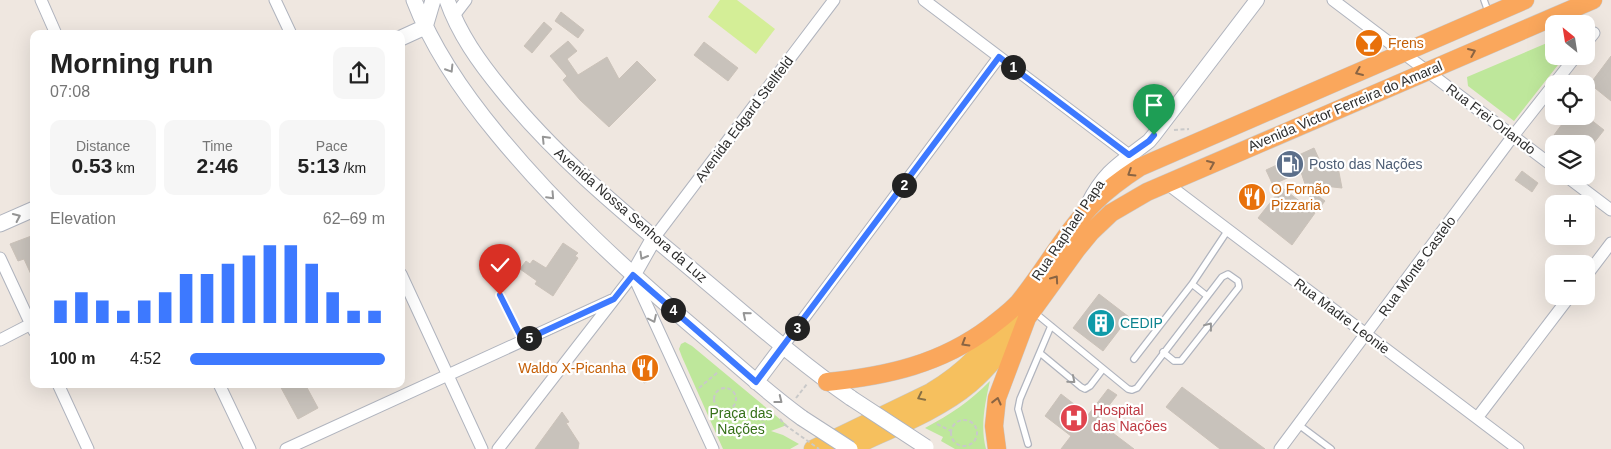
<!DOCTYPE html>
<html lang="en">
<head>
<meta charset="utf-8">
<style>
	body { margin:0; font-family:Arial,sans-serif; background:#f6f6f6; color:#222; height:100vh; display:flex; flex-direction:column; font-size:19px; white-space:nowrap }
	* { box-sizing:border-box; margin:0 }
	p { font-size:16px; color:#767676 }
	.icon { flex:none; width:28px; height:28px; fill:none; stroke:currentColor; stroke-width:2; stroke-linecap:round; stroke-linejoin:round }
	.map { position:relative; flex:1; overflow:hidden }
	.panel { position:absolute; left:30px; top:30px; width:375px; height:358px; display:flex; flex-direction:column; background:#fff; border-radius:10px; box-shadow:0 5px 20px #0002 }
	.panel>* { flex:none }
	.needle { width:32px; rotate:330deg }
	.buttons { position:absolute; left:1545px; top:15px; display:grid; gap:10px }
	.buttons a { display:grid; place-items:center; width:50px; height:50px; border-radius:10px; background:#fff; box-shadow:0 5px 20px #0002; font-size:25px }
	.pin { position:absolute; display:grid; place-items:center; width:42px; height:42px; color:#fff; margin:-51px -21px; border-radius:50% 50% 50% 0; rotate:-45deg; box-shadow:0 0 5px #0007 }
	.pin .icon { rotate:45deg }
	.km { position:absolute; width:25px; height:25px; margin:-12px; border-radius:50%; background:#222; color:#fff; font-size:14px; line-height:25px; text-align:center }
	.round { display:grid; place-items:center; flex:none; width:52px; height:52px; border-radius:10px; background:#f6f6f6 }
	.head { display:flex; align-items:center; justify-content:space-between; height:85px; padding:0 20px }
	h1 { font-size:28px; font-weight:800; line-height:38px }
	.figures { display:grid; grid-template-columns:repeat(3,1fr); gap:8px; height:85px; padding:5px 20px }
	.figures div { display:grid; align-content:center; border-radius:10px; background:#f6f6f6; text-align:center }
	.figures b { font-size:21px; font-weight:800 }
	.figures small { font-size:14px; font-weight:400 }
	.figures p { font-size:14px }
	.chart { height:140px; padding:10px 20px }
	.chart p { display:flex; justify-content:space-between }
	.chart svg { width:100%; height:90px; margin-top:5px; stroke:#3d79ff; stroke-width:6 }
	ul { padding:0 20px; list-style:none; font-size:16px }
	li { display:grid; grid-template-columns:80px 60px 1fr; align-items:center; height:38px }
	li i { height:12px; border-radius:6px; background:#3d79ff }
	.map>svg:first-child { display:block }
	.green { fill:#bee79b }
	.pitch { fill:#d4ee97 }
	.building { fill:#c8c2bb; stroke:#cbc2b9 }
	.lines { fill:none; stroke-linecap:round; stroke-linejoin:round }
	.service-casing { stroke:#b0b4be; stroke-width:8 }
	.minor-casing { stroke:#b0b4be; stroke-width:13 }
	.tertiary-casing { stroke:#b0b4be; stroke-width:16 }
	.secondary-casing { stroke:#b0b4be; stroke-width:17 }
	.primary-casing { stroke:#c9c9c9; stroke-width:19 }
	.trunk-casing { stroke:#c9c9c9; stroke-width:19 }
	.path { stroke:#c9c9c9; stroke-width:2; stroke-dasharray:4 2.5; stroke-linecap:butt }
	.service { stroke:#fff; stroke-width:5.5 }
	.minor { stroke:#fff; stroke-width:11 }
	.tertiary { stroke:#fff; stroke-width:14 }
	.secondary { stroke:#fff; stroke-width:15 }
	.primary { stroke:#f6c05e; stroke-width:18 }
	.trunk { stroke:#faa75c; stroke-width:18 }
	.secondary-bridge-casing { stroke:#b0b4be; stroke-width:17; stroke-linecap:butt }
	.path-bridge { stroke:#c9c9c9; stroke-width:2; stroke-dasharray:4 2.5; stroke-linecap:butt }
	.secondary-bridge { stroke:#fff; stroke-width:15 }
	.oneway { stroke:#8a6443 }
	.oneway2 { stroke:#969696 }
	.oneway3 { stroke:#887044 }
	.route-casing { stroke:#fff; stroke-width:10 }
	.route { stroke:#3d79ff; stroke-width:6 }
	.labels { text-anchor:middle; stroke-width:4.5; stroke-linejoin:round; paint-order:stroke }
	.food-label { font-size:14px; fill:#c56008; stroke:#fff; text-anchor:start }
	.street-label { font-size:14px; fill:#2e2e2e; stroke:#fff }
	.service-label { font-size:14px; fill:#4e5e75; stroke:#fff; text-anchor:start }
	.culture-label { font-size:14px; fill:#0d838f; stroke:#fff; text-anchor:start }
	.health-label { font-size:14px; fill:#be3a42; stroke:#fff; text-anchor:start }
	.park-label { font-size:14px; fill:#357018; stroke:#fff }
</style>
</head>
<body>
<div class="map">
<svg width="1611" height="449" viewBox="0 0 1611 449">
	<rect width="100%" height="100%" fill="#efe7e0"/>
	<path class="green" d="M1554,40V56H1565L1514,121L1468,86L1467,77Z
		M685,342L692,346L787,425L771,431L783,435L799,444L790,449H723L682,357L679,349L681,344Z
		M990,381C985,403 980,427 986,449H955L941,441L943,437L925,428C951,414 969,402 990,381Z"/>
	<path class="pitch" d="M720,0H737L775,29L756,54L708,17Z"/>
	<path class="building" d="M561,12L584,30L578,38L555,21Z
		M544,22L552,29L532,53L524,46Z
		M568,41L577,51L567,59L578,75L607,57L619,79L637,61L656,80L609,127L580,100L563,80L567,76L550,56Z
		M704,42L738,68L728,81L694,55Z
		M1611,56V101L1590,84Z
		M1568,116H1586L1604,130L1593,144L1585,139L1581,144H1566L1554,135Z
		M1314,148L1323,168L1337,162L1342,188L1305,184L1301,172L1276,183L1315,213L1292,245L1258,218L1277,194L1266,170Z
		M1522,171L1538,183L1532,192L1515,180Z
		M1306,187L1325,201L1316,212Z
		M34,235V281L24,259L18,261L10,244Z
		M563,243L578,253L575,256L578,258L553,296L535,284L537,281L520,269L526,261L530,264L533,260L546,268Z
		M1099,294L1129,317L1103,351L1073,328Z
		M646,358L655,378L644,383L635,363Z
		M279,384H305L318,408L298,419Z
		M1182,387L1265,449H1220L1166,407Z
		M1108,389L1117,395L1097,421L1134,449H1061L1071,436L1045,416L1061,394L1088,415Z
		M562,412L569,422L566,423L579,443L578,449H535Z"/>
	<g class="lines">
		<defs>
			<path id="service" d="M1484,0L1489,14
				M1192,284L1228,230
				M501,295L523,341
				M1034,312L1128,389L1132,390L1137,388L1222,277L1228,274L1238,281L1239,287L1181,361H1174L1163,352
				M1040,353L1081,387L1085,389L1090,386L1103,369
				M1134,359L1192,284L1207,296
				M1299,425L1331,449
				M1028,444L1018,409L1020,399L1051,326"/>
			<path id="minor" d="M41,0L56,34
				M275,0L291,34
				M924,0L1129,155
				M1333,0L1554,167
				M453,17L466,0
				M1586,43L1594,33
				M1554,84L1576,56
				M1566,176L1611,210
				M1166,183L1518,449
				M654,238L834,0
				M0,258L34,331
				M401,274L482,449
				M1586,276L1611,243
				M0,340L31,324
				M783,346L999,57
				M58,384L88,449
				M219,384L250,449
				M1477,418L1570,296
				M286,449L612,300
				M498,449L633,275L713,449
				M1280,449L1513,136L1554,84"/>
			<path id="tertiary" d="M1088,204C1105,170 1121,163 1149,141L1154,135L1257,0"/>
			<path id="secondary" d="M414,0C433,50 464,94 498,135C558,208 628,272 700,333C734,362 766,392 802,418
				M447,0C459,34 479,62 502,90C560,162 633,220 703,279C752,320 799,362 851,398
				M425,27L433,0
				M401,38L425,27
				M0,224L34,209
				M633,275L654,238
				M756,382L783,346"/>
			<path id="primary" d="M813,449L931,392C968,370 986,348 1011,313
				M848,449C887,430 937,412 970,384C991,366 1007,344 1023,323"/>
			<path id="trunk" d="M827,382C887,376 941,364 990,327C1000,319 1011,311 1019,302C1045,270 1065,232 1095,202C1108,189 1123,178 1140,167L1525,0
				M997,449L994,426L997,398L1027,318L1077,249L1091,232L1111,213L1147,192L1593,0"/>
		</defs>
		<use href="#service" class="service-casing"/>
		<use href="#minor" class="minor-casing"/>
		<use href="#tertiary" class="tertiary-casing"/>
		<use href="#secondary" class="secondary-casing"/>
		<use href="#primary" class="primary-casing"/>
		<use href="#trunk" class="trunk-casing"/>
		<path class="path" d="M1174,130L1189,129
			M714 399a11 11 0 1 1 22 0a11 11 0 1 1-22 0Z
			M699,388L718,372
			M796,398L807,384
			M737,414C755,405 770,419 762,437
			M759,415L763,410
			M780,419L785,425
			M951 433a13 13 0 1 1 26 0a13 13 0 1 1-26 0Z
			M937,424L951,431"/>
		<use href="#service" class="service"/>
		<use href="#minor" class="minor"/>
		<use href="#tertiary" class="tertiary"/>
		<use href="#secondary" class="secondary"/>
		<use href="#primary" class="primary"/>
		<use href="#trunk" class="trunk"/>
		<defs>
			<path id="secondary-bridge" d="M851,398L926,447
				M802,418L850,449"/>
		</defs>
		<use href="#secondary-bridge" class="secondary-bridge-casing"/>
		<path class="path-bridge" d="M785,425L819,449"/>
		<use href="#secondary-bridge" class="secondary-bridge"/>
	</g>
	<defs><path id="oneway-chevron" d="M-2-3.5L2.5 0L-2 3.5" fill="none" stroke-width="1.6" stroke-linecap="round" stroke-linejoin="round" transform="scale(1.25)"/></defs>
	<g class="oneway">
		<use href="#oneway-chevron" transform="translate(1472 52) rotate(-23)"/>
		<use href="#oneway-chevron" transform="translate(1359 72) rotate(157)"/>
		<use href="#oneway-chevron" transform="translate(1211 164) rotate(-23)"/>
		<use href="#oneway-chevron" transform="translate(1131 173) rotate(148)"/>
		<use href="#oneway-chevron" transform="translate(1055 279) rotate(-55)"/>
		<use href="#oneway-chevron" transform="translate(965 343) rotate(149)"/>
		<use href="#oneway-chevron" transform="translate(997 401) rotate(-76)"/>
	</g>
	<g class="oneway2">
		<use href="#oneway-chevron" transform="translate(450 69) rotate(58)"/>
		<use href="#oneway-chevron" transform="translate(545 139) rotate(-134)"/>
		<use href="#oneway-chevron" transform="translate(551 196) rotate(47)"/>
		<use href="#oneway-chevron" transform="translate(17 217) rotate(-25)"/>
		<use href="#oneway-chevron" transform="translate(643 256) rotate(120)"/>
		<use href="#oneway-chevron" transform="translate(746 315) rotate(-140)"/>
		<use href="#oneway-chevron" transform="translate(653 319) rotate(65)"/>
		<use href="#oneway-chevron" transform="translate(1209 326) rotate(-52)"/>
		<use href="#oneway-chevron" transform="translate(1072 380) rotate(40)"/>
		<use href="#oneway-chevron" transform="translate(779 400) rotate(38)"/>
	</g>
	<use class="oneway3" href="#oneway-chevron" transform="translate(921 397) rotate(154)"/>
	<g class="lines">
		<defs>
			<path id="route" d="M500,295L523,341L614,299L633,275L756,382L999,57L1129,155L1149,141L1154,135"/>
		</defs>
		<use href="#route" class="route-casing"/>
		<use href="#route" class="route"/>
	</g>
	<defs>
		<symbol id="bar-disc" viewBox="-11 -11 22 22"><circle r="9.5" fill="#e8710a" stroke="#fff"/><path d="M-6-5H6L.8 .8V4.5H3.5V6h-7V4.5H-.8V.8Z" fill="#fff"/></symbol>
		<symbol id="fuel-disc" viewBox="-11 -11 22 22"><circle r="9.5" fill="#5c6f8a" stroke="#fff"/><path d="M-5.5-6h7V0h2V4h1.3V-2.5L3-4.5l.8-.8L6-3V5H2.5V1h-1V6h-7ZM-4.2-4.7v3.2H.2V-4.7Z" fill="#fff"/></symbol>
		<symbol id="restaurant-disc" viewBox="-11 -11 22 22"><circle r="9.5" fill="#e8710a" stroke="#fff"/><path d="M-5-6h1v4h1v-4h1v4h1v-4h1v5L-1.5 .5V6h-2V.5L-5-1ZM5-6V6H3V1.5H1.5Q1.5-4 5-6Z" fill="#fff"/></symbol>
		<symbol id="building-disc" viewBox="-11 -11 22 22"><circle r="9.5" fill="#0f9aa8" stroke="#fff"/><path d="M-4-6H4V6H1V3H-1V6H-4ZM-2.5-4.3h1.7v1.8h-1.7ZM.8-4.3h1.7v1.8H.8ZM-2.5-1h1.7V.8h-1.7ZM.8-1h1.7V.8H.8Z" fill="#fff"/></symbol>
		<symbol id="hospital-disc" viewBox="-11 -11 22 22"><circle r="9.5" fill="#e0444e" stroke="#fff"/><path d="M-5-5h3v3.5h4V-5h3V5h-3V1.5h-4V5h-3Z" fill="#fff"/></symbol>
	</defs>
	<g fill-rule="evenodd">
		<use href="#bar-disc" x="1353" y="27" width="32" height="32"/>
		<use href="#fuel-disc" x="1274" y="148" width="32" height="32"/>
		<use href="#restaurant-disc" x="1236" y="181" width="32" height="32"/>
		<use href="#building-disc" x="1085" y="307" width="32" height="32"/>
		<use href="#restaurant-disc" x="629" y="352" width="32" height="32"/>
		<use href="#hospital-disc" x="1058" y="402" width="32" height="32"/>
	</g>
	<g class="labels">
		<g class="food-label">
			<text x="1388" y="48">Frens</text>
			<text x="1271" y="194">O Fornão<tspan x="1271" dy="16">Pizzaria</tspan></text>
			<text x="626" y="373" text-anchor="end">Waldo X-Picanha</text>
		</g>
		<g class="street-label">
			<text transform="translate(1345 106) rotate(-23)" y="5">Avenida Victor Ferreira do Amaral</text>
			<text transform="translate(744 119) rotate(-53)" y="5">Avenida Edgard Stellfeld</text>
			<text transform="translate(1491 119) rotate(37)" y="5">Rua Frei Orlando</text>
			<text transform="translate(631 215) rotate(41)" y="5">Avenida Nossa Senhora da Luz</text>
			<text transform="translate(1068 230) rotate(-56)" y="5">Rua Raphael Papa</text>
			<text transform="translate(1417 266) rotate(-54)" y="5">Rua Monte Castelo</text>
			<text transform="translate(1342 316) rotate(37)" y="5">Rua Madre Leonie</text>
		</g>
		<g class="service-label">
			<text x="1309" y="169">Posto das Nações</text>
		</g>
		<g class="culture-label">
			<text x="1120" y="328">CEDIP</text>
		</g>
		<g class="health-label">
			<text x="1093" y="415">Hospital<tspan x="1093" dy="16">das Nações</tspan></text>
		</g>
		<g class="park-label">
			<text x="741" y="418">Praça das<tspan x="741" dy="16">Nações</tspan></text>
		</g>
	</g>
</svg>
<div class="buttons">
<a><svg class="needle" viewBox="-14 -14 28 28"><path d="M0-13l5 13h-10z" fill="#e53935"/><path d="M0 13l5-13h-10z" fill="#767676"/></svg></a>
<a><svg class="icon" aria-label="locate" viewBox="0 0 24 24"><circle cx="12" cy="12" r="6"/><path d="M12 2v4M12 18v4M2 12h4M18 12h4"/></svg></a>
<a><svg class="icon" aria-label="layers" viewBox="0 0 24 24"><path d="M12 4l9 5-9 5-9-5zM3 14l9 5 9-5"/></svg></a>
<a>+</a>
<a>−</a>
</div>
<div class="pin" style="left:1154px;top:135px;background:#1e9e55"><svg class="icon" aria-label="arrive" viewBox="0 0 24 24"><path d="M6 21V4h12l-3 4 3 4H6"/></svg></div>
<div class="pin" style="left:500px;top:295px;background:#d93025"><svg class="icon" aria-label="check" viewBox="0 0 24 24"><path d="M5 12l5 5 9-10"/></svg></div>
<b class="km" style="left:1013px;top:67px">1</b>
<b class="km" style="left:904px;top:185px">2</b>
<b class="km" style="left:797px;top:328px">3</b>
<b class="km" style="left:673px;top:310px">4</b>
<b class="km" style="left:529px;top:338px">5</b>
<section class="panel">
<div class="head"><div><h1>Morning run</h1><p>07:08</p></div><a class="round"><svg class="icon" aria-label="share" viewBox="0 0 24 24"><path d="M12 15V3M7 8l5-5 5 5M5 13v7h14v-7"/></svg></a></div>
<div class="figures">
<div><p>Distance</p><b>0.53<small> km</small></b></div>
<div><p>Time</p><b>2:46</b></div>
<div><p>Pace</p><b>5:13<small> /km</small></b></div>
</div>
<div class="chart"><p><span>Elevation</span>62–69 m</p>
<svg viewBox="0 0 160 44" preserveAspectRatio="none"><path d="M5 44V33M15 44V29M25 44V33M35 44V38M45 44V33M55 44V29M65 44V20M75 44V20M85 44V15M95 44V11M105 44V6M115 44V6M125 44V15M135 44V29M145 44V38M155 44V38"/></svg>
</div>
<ul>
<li><b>100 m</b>4:52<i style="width:100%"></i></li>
</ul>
</section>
</div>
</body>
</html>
